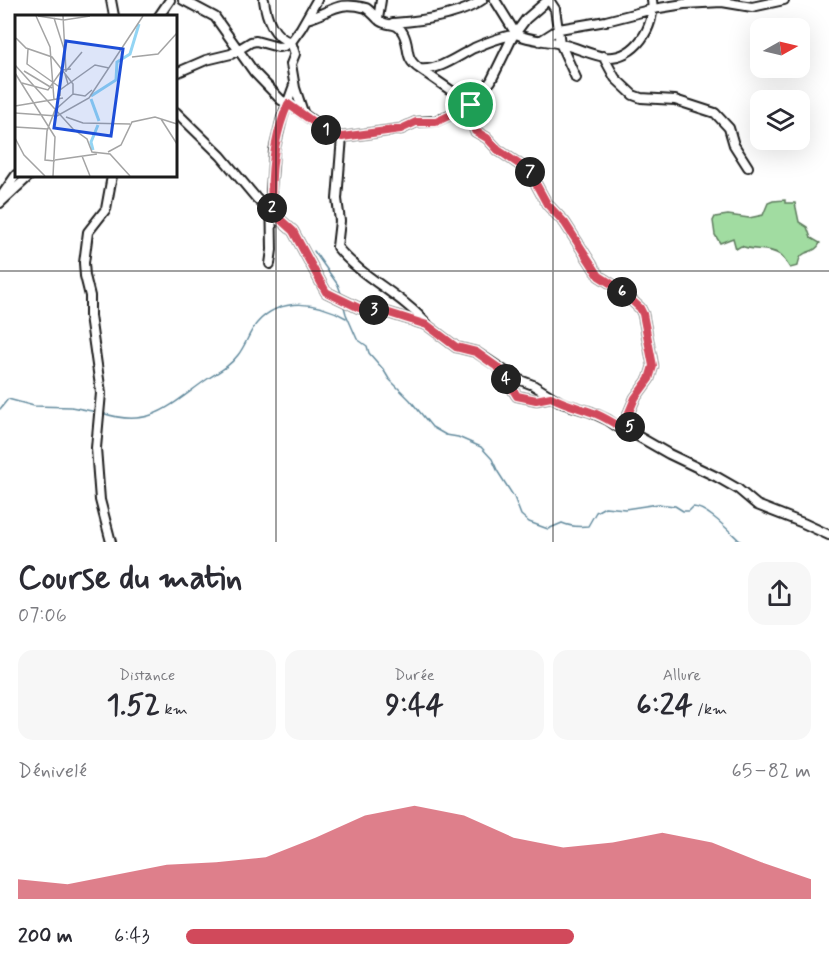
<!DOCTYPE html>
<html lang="fr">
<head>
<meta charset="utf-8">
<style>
	body { margin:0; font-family:Mynerve,sans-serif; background:#f7f7f7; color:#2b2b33; height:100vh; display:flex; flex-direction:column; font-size:22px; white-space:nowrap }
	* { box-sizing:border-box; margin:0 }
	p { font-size:20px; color:#7c7c81 }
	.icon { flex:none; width:33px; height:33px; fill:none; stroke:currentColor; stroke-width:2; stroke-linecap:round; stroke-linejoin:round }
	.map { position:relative; height:542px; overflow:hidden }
	.details { display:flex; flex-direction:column; background:#fff; flex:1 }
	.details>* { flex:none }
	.needle { width:39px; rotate:82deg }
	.buttons { position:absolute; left:750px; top:18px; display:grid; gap:12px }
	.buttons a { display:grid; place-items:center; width:60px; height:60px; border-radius:12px; background:#fff; box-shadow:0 6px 24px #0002; font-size:30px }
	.pin { position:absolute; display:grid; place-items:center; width:51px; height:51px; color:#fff; margin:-26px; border:3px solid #fff; border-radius:50%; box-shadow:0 2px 6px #0007 }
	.km { position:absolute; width:30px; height:30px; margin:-15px; border-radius:50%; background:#222; color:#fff; font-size:16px; line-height:30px; text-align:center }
	.round { display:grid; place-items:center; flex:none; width:63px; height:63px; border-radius:18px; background:#f7f7f7 }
	.overview { display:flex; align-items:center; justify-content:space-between; height:102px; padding:0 18px }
	h1 { font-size:33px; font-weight:700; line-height:45px }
	.metrics { display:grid; grid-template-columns:repeat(3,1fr); gap:9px; height:102px; padding:6px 18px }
	.metrics div { display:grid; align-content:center; border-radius:15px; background:#f7f7f7; text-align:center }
	.metrics b { font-size:30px; font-weight:700 }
	.metrics small { font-size:16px; font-weight:400 }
	.metrics p { font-size:16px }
	.chart { height:168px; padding:12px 18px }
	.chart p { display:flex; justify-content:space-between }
	.chart svg { width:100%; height:108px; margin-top:6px; fill:#d1495b; opacity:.7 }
	ul { padding:0 18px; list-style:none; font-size:20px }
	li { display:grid; grid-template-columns:96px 72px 1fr; align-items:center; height:45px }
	li i { height:15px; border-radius:8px; background:#d1495b }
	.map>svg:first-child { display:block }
	.green { fill:#a1dca1; stroke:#5e7c5e; stroke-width:1.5 }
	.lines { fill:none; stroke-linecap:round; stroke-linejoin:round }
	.stream { stroke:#638b9e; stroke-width:1.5 }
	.minor-casing { stroke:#1c1c1c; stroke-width:12 }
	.minor { stroke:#fff; stroke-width:8 }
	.route-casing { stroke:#fff; stroke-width:12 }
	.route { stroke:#d1495b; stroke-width:8 }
	.grid { fill:none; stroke:#1c1c1c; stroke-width:1.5; stroke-opacity:0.55 }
	.inset-river { fill:none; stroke:#93d5f4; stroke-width:3 }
	.inset-road { fill:none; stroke:#a4a4a4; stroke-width:1.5 }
	.view { fill:#1d4ed8; fill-opacity:0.15; stroke:#1d4ed8; stroke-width:3 }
	.inset-edge { fill:none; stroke:#1c1c1c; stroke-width:3 }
</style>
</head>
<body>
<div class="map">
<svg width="829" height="542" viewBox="0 0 829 542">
	<rect width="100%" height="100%" fill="#fff"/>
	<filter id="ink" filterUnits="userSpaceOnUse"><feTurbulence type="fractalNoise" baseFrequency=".0167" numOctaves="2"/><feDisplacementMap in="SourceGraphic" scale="12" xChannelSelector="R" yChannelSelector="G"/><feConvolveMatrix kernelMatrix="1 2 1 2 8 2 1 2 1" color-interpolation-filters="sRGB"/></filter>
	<g filter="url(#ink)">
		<path class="green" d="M773,201L785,200V203H795L799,222L807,227L811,238L820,243C814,257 800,246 798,266L790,268C787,264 784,258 780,255C770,247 752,251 741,246L736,249L733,238L720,243L715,235L713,221L715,217L728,215L749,218L763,215L768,203Z"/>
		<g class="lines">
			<path class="stream" d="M314,251L338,285L342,296
				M343,303L346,314L357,339L367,346L369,353L383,369L389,379L410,400L432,427L446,435L458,437L481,447L492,459L498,472L514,497L521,515L529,522L548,529L562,523C571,527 579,527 588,526L596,512L605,507L625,509L658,504L675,506L683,511H689L693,507C707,507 730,532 741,542
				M0,409L8,399L34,406L71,407L97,412
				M102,413C150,429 169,406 206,380C218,372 229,367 238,355C246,345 249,332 257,323C281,296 318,302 346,318"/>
			<defs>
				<path id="minor" d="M111,0L114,16
					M183,0L215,17L254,72L281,100L297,109L329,133L342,137L401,129L416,122L436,121L472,105L491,81L512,38L526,19L548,0
					M264,0C266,16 273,38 291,42
					M549,0L555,9L560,43L576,78
					M159,16L170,0
					M307,19C332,12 337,0 366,8C371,11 375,17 380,21C389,27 397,21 403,33C411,48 403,58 420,69C439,71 458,56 474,48C487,42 502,37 516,34L495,0
					M378,19L381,0
					M393,23C420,21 460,16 482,0
					M516,34C531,41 545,40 561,44C576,47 591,55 605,57C635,60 656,26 652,0
					M540,41L559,29L606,21L653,9L684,4L722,2L752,7L784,0
					M603,56L615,78L633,95L641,98L675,100L715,113L729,128L734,145L748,167
					M420,69L472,105L475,131L487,138L498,150L529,171L547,204L565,223L599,276L618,288L640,308L643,314L653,366L649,379L635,398L627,417L634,434
					M176,73L206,60L231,54L251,42L256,41L278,47L284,46L288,42
					M176,112L221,156L257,199L293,231L326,292L359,308L386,312L427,325L456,347L476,352L515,378L533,385L562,403L591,412L608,420L618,427L634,434L669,454L717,477L738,489L757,505L803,523L829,535
					M303,112L295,88L291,64L295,54L291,42L301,28L317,0
					M342,137L337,199L340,221L337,247C362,278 401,294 427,324
					M0,198L16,175
					M0,203L29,176
					M270,264L272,250L271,190L274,151L282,118L294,85
					M500,370L517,396L536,400L551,397
					M111,542L100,500L96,448L101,393L90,316V296L85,276L84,263L88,232L106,209L112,176"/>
			</defs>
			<use href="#minor" class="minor-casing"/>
			<use href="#minor" class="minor"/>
		</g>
	</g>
	<g class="lines" filter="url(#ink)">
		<defs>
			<path id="route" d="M288,104L329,133L342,137L401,129L416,122H436L471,105L475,131L487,138L498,150L529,171L547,204L565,223L599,276L618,288L640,308L643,314L653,366L649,379L635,398L627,417L634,434C619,428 607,417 591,412C577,407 564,404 551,397L536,400L517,396L500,369L476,352L456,347L427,325L386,312L359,308L326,292L293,231L272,212C270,175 273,138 288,104Z"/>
		</defs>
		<use href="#route" class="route-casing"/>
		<use href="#route" class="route"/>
	</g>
	<path class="grid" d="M276,0V542M553,0V542M0,271H829"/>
	<g transform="translate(15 15)">
		<rect width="162" height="162" fill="#fff"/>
		<path class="inset-river" d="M76,81L101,65L102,47L115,39L124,9M76,84L84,106M78,135L76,127L83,110"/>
		<path class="inset-road" d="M21,1L35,32L39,85M23,1L49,5L75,1M48,1L51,57M39,3L50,37M0,13V38M1,23L11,33L37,42L58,69V79L40,95L32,116L30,145L40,146M13,34L12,49L46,73M117,42L143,39L162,18M0,50L58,114L72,124L77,137L95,139L115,161M9,56L37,73M51,56L67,37M0,58L40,122L38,161M7,68L33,75L47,55L56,54M52,70L80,50L94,53M58,79L70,81L77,75M45,81V75L53,69L50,59M0,91L48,83M0,98L42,101L74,83L128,1M51,102L68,108L115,109M146,104L162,129M0,112L33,114M0,123L9,140L30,161M93,137L106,130L117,107L140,102L162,109M67,141L75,161M40,145L82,139"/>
		<path class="view" d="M51,26L108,34L96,121L39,113Z"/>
		<rect width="162" height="162" class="inset-edge"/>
	</g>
</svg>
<div class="buttons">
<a><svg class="needle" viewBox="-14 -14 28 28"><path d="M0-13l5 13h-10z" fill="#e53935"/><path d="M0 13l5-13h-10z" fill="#7c7c81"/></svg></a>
<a><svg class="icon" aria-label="layers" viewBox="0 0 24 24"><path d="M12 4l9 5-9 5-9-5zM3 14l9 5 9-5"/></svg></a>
</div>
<div class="pin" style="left:471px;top:105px;background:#1e9e55"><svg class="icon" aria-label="arrive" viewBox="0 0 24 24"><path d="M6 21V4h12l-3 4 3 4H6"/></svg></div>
<b class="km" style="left:326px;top:130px">1</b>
<b class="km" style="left:272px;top:208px">2</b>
<b class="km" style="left:374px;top:310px">3</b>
<b class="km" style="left:506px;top:379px">4</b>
<b class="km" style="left:630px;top:427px">5</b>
<b class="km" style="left:622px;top:292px">6</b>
<b class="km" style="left:530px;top:172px">7</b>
</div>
<section class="details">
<div class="overview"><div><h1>Course du matin</h1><p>07:06</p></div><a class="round"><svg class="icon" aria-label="share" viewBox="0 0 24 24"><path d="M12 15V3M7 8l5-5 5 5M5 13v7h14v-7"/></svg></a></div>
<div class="metrics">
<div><p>Distance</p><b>1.52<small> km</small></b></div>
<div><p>Durée</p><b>9:44</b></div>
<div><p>Allure</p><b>6:24<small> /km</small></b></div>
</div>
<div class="chart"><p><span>Dénivelé</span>65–82 m</p>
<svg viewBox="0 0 160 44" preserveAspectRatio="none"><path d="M0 44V36L10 38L20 34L30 30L40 29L50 27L60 19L70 10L80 6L90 10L100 19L110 23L120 21L130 17L140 21L150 29L160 36V44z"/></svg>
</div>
<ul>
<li><b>200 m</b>6:43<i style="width:62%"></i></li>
</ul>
</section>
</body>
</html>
